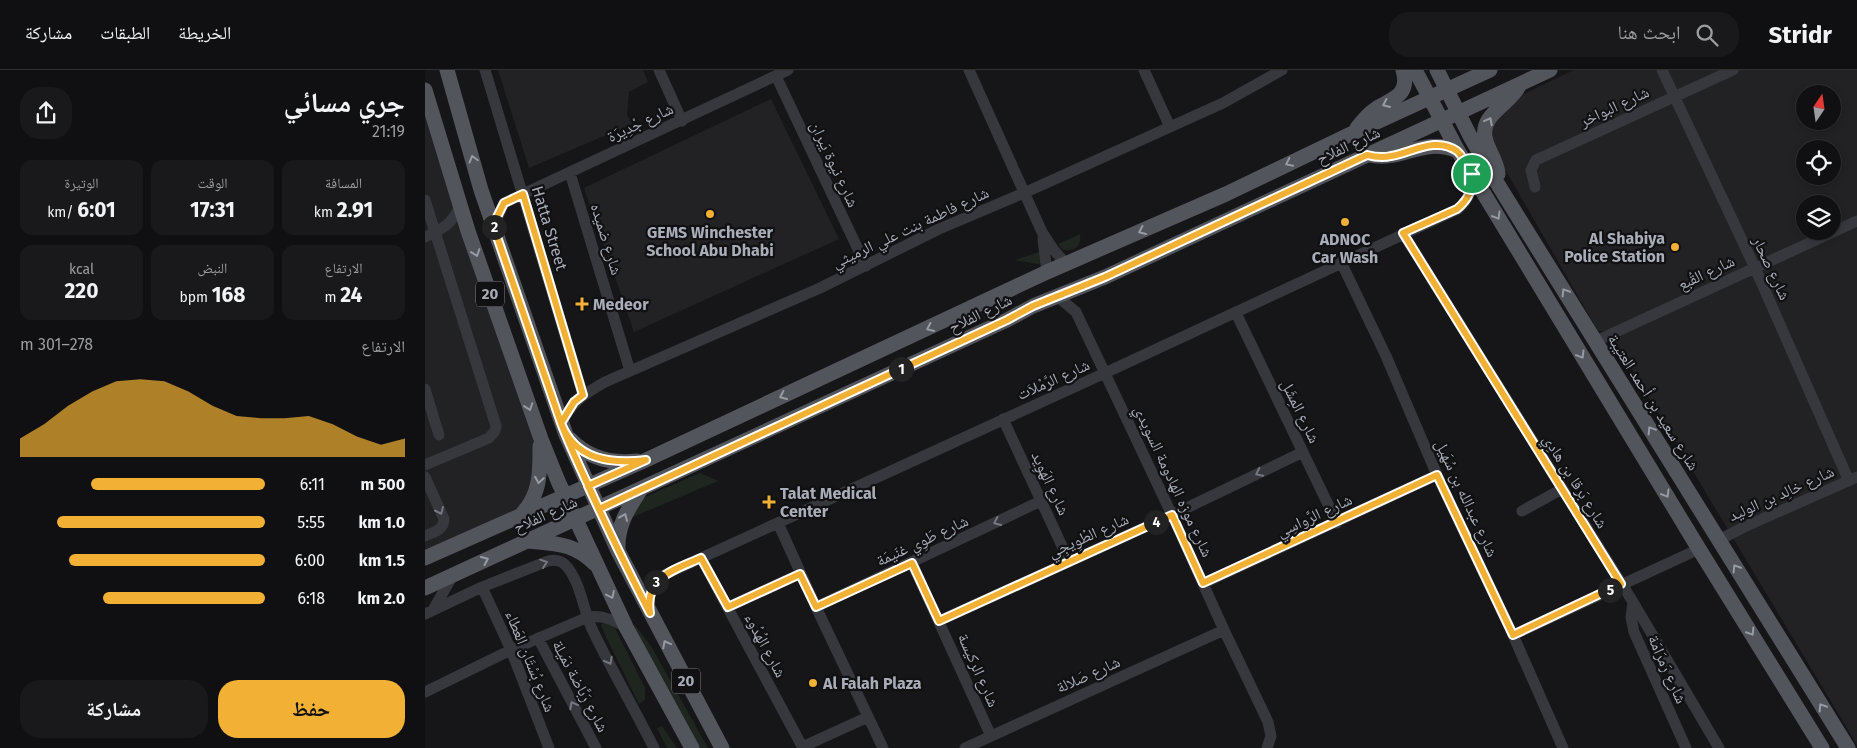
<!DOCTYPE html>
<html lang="ar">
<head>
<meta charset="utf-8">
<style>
	body { margin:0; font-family:"Fira Sans","Noto Naskh Arabic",sans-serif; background:#19191b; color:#f1f3f6; direction:rtl; height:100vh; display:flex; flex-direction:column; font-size:19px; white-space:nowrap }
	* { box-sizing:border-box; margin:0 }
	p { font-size:16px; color:#9c9d9f }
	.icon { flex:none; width:28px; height:28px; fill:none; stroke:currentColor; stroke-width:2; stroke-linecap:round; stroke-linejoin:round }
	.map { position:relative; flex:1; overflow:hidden; direction:ltr }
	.side { display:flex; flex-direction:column; background:#101012; width:425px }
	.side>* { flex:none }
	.needle { width:32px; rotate:13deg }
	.buttons { position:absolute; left:1371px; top:15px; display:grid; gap:10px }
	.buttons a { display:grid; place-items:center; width:45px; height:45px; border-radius:50%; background:#101012; box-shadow:0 2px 8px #0003,0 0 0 1px #303032; font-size:25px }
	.pin { position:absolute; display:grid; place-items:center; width:42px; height:42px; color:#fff; margin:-21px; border:2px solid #fff; border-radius:50%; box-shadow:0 1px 5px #0007 }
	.km { position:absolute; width:25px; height:25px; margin:-12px; border-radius:50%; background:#222; color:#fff; font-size:14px; line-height:25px; text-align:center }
	.round { display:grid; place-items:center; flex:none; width:52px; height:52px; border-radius:20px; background:#19191b }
	.overview { display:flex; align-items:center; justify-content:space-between; height:85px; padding:0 20px }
	h1 { font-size:28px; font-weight:700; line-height:38px }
	.stats { display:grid; grid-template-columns:repeat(3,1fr); gap:8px; height:85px; padding:5px 20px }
	.stats div { display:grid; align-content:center; border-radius:12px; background:#19191b; text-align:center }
	.stats b { font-size:21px; font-weight:700 }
	.stats small { font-size:14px; font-weight:400 }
	.stats p { font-size:14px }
	.chart { height:140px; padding:10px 20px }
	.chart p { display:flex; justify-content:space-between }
	.chart svg { width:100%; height:90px; margin-top:5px; fill:#f2b134; opacity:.7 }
	.primary-button { display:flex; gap:10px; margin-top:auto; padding:10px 20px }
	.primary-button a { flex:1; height:58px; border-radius:20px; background:#f2b134; color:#111; font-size:20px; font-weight:700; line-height:58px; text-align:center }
	.primary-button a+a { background:#19191b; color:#f1f3f6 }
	ul { padding:0 20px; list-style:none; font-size:16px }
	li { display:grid; grid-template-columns:80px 60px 1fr; align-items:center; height:38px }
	li i { height:12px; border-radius:6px; background:#f2b134 }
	header { display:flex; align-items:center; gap:30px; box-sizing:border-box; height:70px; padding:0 25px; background:#101012; border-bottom:1px solid #303032 }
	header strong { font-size:24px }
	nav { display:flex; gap:28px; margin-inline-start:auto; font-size:18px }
	.search { width:350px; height:45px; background:#19191b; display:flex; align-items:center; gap:12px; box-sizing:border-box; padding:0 18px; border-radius:20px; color:#9c9d9f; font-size:19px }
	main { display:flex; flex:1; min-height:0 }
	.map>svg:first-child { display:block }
	.built { fill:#222225; fill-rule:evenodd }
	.green { fill:#1e261f }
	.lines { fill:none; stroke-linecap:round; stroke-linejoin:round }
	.minor { stroke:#37383d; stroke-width:11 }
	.major { stroke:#53555c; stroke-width:15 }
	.oneway { stroke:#979ba6 }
	.oneway2 { stroke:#757881 }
	.route-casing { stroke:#fff; stroke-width:10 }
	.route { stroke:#f2b134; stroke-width:6 }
	.poi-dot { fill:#f2b134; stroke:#111113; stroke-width:2 }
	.labels { text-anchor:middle; stroke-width:4.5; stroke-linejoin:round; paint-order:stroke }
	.shield { fill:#111113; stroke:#7b7e86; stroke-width:1 }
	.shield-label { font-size:15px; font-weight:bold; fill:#a8adb8 }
	.street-label { font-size:16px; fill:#a8adb8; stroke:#111113 }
	.poi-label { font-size:16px; font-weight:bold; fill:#a8adb8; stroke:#111113; text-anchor:start }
</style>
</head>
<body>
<header>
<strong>Stridr</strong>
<div class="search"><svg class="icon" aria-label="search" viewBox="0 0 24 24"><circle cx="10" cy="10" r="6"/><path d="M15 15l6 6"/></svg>ابحث هنا</div>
<nav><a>الخريطة</a><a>الطبقات</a><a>مشاركة</a></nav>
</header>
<main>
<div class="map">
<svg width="1432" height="678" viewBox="0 0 1432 678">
	<rect width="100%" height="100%" fill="#161618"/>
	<path class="built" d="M73,0H218L223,12L204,22L202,45L207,54L104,98Z
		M1149,0H1432V675L1184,261H1173L1066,75V52L1088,29ZM1380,24H1408V51H1380ZM1380,79H1408V106H1380ZM1380,134H1408V161H1380Z
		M346,29L414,169L209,262L159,118Z
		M0,36L113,374L103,434L0,485Z"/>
	<path class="green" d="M655,164C657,176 650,182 638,180L633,174Z
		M614,182L622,191L613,194L590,190Z
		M275,403L293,411L208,447V440L211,431Z
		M183,551L190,558L220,618V630L214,634L180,565L176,555Z
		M209,554L226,576L283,678H274L211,562Z
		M237,656L252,678H242L232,658Z"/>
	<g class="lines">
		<path class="minor" d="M60,0L158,325
			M234,0L257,51
			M544,0L617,162L628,179L641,194
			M719,0L745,57
			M1237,0L1330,198L1424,411
			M351,6L441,196
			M145,103L205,301
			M1110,117L1106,100L1111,90L1308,0
			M0,130L71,356L70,361L64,368L0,395
			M69,155L79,133L363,0
			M978,163L1208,532L1294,678
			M0,167C18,159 27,154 36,135
			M618,169L622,202
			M916,192L961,286L1012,405L1088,565L1138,678
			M632,226L651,242L747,445L799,560L843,652L846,666L842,678
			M811,243L912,453
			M1171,271L1432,151
			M0,319L14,365
			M578,349L644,491
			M136,353C148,331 159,324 180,312L395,218L514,159L599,123L798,33L857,0
			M0,407L19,449C19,460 9,462 0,466
			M1097,441L1137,419
			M353,453L391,537L458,678
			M1294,470L1319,457L1432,407
			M276,488L378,678
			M487,493L566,666
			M779,513L1012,405
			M57,517L86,580L124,678
			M1208,532L1206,547L1209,562L1261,678
			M303,537L375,504
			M391,537L616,431
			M224,539C222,525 228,514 239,505L680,303L1033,139C1044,129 1048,119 1047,104
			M8,540L28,505
			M0,544L57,517L123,491C131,489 138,491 143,498C156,515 158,539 167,559C186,599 209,638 229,678
			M514,551L747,445L878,382
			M1088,565L1274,479
			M113,568L171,678
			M0,622L86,580L163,547C178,545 188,550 201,557
			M377,677L443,647
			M540,678L799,560"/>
		<path class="major" d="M22,0L56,120L141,365L193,481L297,678
			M990,0L1033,81L1274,479L1397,678
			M1012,0L1045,66L1072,113L1423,678
			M0,20L43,161L116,369L133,411L201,557L267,678
			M932,58C938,50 944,43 952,38C969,28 985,25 978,0
			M944,85C978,92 997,66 1033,81
			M1073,104C1072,90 1062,80 1060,67C1056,44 1084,35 1094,16
			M145,369C163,388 187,394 212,391
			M98,443C116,422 115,401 115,376
			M104,471C132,474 149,473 170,494
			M193,480C192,455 203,439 216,419
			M0,488L221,390L622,202L801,124L930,62L1065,0
			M0,518L582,250L608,236L680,207L1125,0"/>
	</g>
	<defs><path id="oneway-chevron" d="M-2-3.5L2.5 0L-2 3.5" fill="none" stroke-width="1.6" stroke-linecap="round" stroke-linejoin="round" transform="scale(1.25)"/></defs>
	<g class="oneway">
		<use href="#oneway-chevron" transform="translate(961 34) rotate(155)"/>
		<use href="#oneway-chevron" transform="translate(1064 51) rotate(-62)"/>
		<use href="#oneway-chevron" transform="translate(48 89) rotate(-106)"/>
		<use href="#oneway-chevron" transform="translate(864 93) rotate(154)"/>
		<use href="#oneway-chevron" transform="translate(1072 146) rotate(59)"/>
		<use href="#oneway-chevron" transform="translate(717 161) rotate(156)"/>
		<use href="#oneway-chevron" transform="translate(51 183) rotate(71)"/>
		<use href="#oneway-chevron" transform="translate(1140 222) rotate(-122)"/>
		<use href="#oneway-chevron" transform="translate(505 258) rotate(155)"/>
		<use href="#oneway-chevron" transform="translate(1156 285) rotate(59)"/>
		<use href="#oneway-chevron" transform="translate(358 326) rotate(155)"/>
		<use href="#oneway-chevron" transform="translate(104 337) rotate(71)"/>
		<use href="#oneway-chevron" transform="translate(1226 360) rotate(-122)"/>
		<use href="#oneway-chevron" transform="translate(114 410) rotate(99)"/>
		<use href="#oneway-chevron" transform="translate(1241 424) rotate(59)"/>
		<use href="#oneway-chevron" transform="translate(199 447) rotate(-67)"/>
		<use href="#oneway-chevron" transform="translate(60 490) rotate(-24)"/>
		<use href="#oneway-chevron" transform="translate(1311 498) rotate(-122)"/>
		<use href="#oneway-chevron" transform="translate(186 525) rotate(65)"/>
		<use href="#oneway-chevron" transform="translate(1326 562) rotate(58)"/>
		<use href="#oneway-chevron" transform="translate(241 574) rotate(-118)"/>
		<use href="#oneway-chevron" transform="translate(1397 637) rotate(-122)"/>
	</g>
	<g class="oneway2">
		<use href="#oneway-chevron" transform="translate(834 403) rotate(154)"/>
		<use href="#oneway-chevron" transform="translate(15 441) rotate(66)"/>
		<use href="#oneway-chevron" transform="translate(572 452) rotate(155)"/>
		<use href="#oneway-chevron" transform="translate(119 493) rotate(-19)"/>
		<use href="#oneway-chevron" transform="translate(184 591) rotate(62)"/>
		<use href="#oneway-chevron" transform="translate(148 635) rotate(-118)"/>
	</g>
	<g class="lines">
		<defs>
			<path id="route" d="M1047,104C1043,97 1038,86 1032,81C1011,66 986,83 966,86C958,88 950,87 942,85L680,207L608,236L582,250L174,439C161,410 147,382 136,353L68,155L79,133L98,124L158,325L149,332L136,353C150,390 186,394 221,390L163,416C183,459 203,501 225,543C219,507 249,500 276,488L303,537L375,504L391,537L487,493L514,551L747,445L778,513L1012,405L1088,565L1196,514L978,163L1032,139C1044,129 1048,119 1047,104"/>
		</defs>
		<use href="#route" class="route-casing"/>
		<use href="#route" class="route"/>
	</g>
	<g class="poi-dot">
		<circle cx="285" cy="144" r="5"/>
		<circle cx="920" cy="152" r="5"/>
		<circle cx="1250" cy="177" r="5"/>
		<path d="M154.5 226.5h5v5h5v5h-5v5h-5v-5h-5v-5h5z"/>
		<path d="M341.5 424.5h5v5h5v5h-5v5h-5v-5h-5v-5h5z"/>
		<circle cx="388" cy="613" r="5"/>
	</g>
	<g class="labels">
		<g class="shield">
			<rect x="51" y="211.5" width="28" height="25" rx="4"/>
			<rect x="247" y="598.5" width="28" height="25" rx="4"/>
		</g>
		<g class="shield-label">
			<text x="65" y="229">20</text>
			<text x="261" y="616">20</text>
		</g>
		<g class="street-label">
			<text transform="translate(1189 36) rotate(-25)" y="6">شارع البواخر</text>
			<text transform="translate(215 52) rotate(-25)" y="6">شارع جْدِيرَة</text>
			<text transform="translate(923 75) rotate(-25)" y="6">شارع الفلاح</text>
			<text transform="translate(410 94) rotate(65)" y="6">شارع نيوة يَبران</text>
			<text transform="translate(485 157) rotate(-25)" y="6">شارع فاطمة بنت علي الرميثي</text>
			<text transform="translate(125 158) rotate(73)" y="6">Hatta Street</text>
			<text transform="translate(182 169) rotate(73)" y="6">شارع ضميده</text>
			<text transform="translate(1347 198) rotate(65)" y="6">شارع صحار</text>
			<text transform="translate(1281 202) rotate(-25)" y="6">شارع القُبع</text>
			<text transform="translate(555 243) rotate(-26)" y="6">شارع الفلاح</text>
			<text transform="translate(628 309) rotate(-24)" y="6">شارع الرَّمْلاَت</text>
			<text transform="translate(1229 332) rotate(58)" y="6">شارع سعيد بن أحمد العتيبة</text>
			<text transform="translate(876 341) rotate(64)" y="6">شارع المِشَل</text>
			<text transform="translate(749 411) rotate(65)" y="6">شارع موزه الهادومة السويدي</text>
			<text transform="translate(1151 411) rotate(58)" y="6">شارع بَرقا بن هادِي</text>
			<text transform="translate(626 413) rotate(65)" y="6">شارع الهَوِيد</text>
			<text transform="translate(1356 423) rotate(-24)" y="6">شارع خالِد بن الوليد</text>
			<text transform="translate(1042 428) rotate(65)" y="6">شارع عبدالله بن سُهَيل</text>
			<text transform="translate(120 444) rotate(-24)" y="6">شارع الفلاح</text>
			<text transform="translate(889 445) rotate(-25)" y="6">شارع الرَّواسِي</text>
			<text transform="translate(663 465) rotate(-24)" y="6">شارع الطْوِيجِي</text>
			<text transform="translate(497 470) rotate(-25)" y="6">شارع طَوِي غنَيمَة</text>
			<text transform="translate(341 575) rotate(62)" y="6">شارع الهُدُوء</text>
			<text transform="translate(106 591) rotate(68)" y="6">شارع بُسْتَان العَطاء</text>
			<text transform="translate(1243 599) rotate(66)" y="6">شارع رَمرَامَة</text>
			<text transform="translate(554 600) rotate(66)" y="6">شارع الركيسة</text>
			<text transform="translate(663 604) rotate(-24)" y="6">شارع صَلالة</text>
			<text transform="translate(156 616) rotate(62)" y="6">شارع رَبَّاضة نمَيلة</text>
		</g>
		<g class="poi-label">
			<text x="285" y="168" text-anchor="middle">GEMS Winchester<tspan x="285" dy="18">School Abu Dhabi</tspan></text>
			<text x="1240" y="174" text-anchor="end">Al Shabiya<tspan x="1240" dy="18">Police Station</tspan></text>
			<text x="920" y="175" text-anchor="middle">ADNOC<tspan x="920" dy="18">Car Wash</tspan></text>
			<text x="168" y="240">Medeor</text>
			<text x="355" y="429">Talat Medical<tspan x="355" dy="18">Center</tspan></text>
			<text x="398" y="619">Al Falah Plaza</text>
		</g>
	</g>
</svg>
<div class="buttons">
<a><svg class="needle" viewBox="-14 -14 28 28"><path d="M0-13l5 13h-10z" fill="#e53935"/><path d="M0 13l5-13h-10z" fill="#9c9d9f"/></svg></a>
<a><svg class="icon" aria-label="locate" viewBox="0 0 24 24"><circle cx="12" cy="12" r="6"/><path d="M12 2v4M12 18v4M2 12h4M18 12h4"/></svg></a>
<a><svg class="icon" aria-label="layers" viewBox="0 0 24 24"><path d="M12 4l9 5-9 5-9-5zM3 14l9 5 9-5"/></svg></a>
</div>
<div class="pin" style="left:1047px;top:104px;background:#1e9e55"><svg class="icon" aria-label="arrive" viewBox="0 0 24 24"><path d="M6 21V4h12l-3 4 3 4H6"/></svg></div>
<b class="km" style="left:476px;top:299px">1</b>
<b class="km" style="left:69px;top:157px">2</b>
<b class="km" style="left:231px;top:512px">3</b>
<b class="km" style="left:731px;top:452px">4</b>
<b class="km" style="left:1185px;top:520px">5</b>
</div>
<section class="side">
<div class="overview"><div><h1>جري مسائي</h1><p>21:19</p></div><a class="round"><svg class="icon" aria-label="share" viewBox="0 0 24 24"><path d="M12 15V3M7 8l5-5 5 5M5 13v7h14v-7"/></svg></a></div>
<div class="stats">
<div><p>المسافة</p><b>2.91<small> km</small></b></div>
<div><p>الوقت</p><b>17:31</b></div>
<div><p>الوتيرة</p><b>6:01<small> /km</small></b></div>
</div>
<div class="stats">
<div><p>الارتفاع</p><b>24<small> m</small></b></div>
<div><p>النبض</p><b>168<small> bpm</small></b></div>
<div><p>kcal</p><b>220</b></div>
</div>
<div class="chart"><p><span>الارتفاع</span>278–301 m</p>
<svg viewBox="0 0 160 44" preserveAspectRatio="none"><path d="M0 44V35L10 28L20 19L30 12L40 7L50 6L60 7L70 12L80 19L90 24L100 25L110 25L120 24L130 28L140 34L150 38L160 35V44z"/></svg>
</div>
<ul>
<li><b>500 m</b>6:11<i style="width:71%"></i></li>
<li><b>1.0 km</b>5:55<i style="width:85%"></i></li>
<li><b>1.5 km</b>6:00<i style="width:80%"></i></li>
<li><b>2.0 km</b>6:18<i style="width:66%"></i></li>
</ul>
<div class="primary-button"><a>حفظ</a><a>مشاركة</a></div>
</section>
</main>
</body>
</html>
